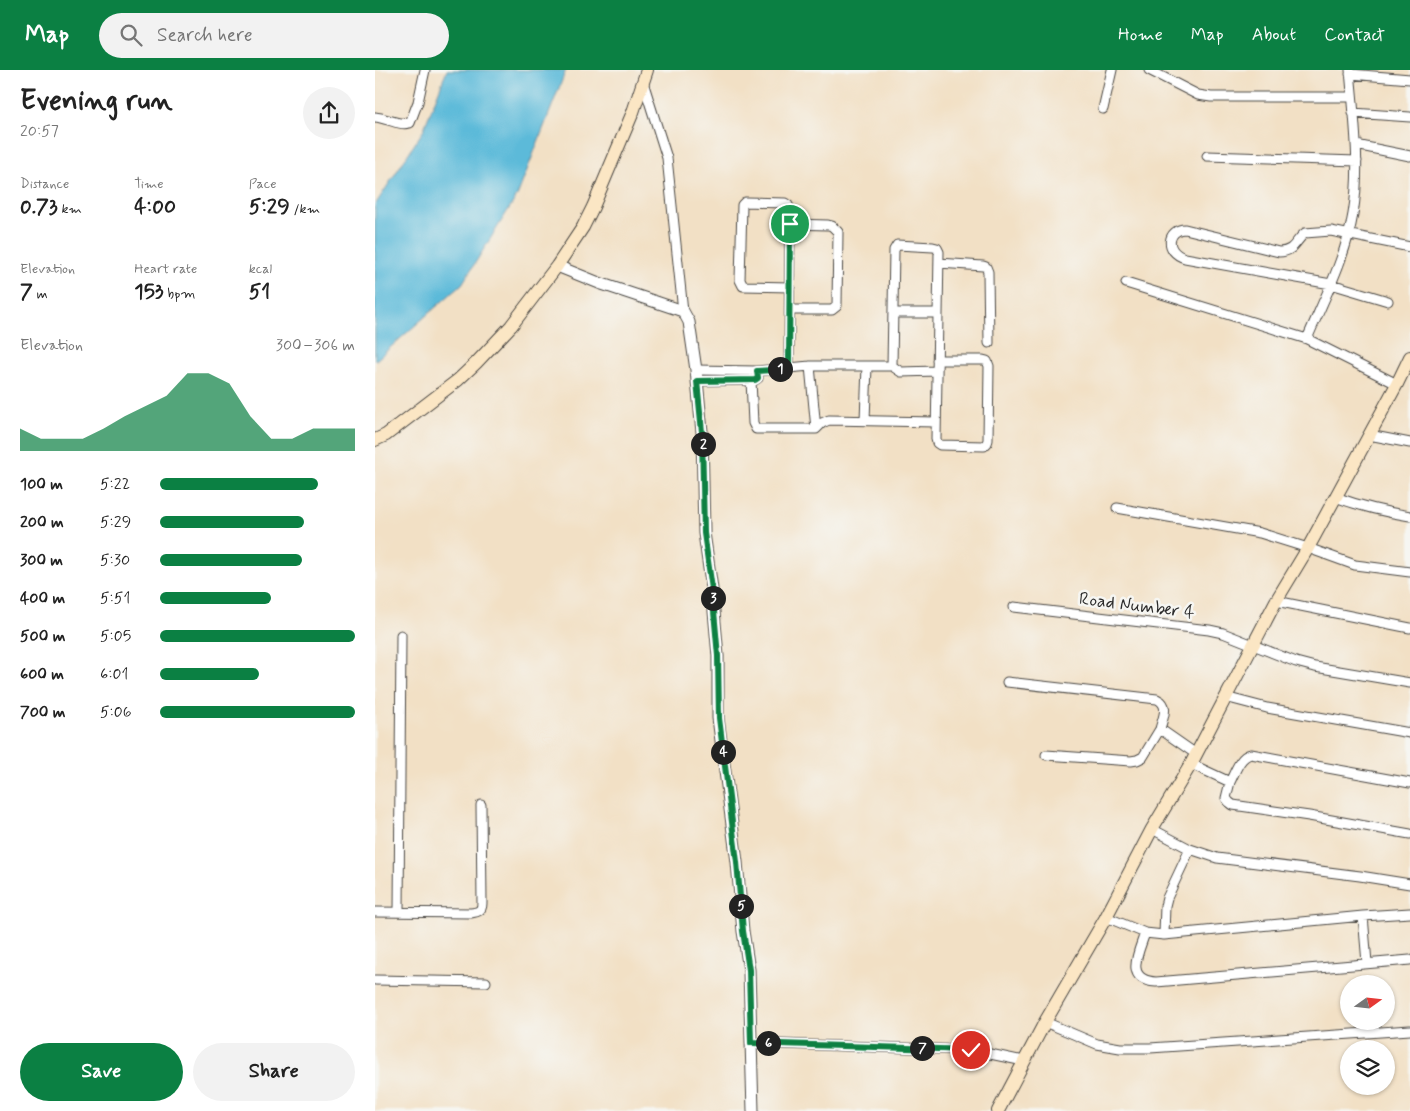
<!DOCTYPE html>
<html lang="en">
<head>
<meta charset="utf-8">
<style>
	body { margin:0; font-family:Mynerve,sans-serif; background:#f2f2f2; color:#222; height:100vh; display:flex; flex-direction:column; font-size:19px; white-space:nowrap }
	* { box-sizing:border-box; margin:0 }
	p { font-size:16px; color:#767676 }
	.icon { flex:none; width:28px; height:28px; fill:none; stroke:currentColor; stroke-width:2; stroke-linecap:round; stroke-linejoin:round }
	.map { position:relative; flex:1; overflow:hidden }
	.sheet { display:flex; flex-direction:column; background:#fff; width:375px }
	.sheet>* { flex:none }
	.needle { width:32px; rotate:75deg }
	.buttons { position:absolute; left:965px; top:905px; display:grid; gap:10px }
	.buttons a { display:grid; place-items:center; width:55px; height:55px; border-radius:50%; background:#fff; box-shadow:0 1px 4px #0004; font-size:25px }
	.pin { position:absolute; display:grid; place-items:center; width:42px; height:42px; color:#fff; margin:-21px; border:2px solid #fff; border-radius:50%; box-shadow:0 1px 5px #0007 }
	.km { position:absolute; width:25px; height:25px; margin:-12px; border-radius:50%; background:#222; color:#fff; font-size:14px; line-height:25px; text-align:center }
	.round { display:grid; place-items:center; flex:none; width:52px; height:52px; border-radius:26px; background:#f2f2f2 }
	.overview { display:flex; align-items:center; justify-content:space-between; height:85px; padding:0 20px }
	h1 { font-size:28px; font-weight:700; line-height:38px }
	.stats { display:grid; grid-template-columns:repeat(3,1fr); gap:8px; height:85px; padding:5px 20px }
	.stats div { display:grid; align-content:center }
	.stats b { font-size:21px; font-weight:700 }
	.stats small { font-size:14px; font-weight:400 }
	.stats p { font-size:14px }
	.chart { height:140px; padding:10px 20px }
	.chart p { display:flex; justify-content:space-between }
	.chart svg { width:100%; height:90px; margin-top:5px; fill:#0b8043; opacity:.7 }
	.primary-button { display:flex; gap:10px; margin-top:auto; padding:10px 20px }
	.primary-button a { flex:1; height:58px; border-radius:30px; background:#0b8043; color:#fff; font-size:20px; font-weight:700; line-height:58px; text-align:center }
	.primary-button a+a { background:#f2f2f2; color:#222 }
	ul { padding:0 20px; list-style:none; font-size:16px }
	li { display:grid; grid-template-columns:80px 60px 1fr; align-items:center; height:38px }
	li i { height:12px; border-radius:6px; background:#0b8043 }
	header { display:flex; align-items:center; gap:30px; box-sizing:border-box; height:70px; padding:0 25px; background:#0b8043; color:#fff }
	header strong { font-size:24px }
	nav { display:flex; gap:28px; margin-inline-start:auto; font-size:18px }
	.search { width:350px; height:45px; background:#f2f2f2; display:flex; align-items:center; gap:12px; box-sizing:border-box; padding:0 18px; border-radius:28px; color:#767676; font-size:19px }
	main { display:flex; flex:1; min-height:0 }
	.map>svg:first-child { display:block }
	.water { fill:#5bbad9; stroke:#437282 }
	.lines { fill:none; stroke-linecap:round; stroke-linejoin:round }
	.minor-casing { stroke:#494642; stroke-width:11 }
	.tertiary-casing { stroke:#494642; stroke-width:13 }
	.secondary-casing { stroke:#494642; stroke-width:14 }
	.minor { stroke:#fff; stroke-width:9 }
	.tertiary { stroke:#fff; stroke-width:11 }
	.secondary { stroke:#fbe6c4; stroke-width:12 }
	.route-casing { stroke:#fff; stroke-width:10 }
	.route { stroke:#0b8043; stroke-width:6 }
	.labels { text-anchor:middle; stroke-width:5; stroke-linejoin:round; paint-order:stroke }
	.street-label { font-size:18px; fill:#2b2b2b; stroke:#f6f6f2 }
</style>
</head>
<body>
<header>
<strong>Map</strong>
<div class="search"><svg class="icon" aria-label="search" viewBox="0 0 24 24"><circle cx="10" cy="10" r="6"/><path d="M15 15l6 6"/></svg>Search here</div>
<nav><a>Home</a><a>Map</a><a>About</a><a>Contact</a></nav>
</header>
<main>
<section class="sheet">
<div class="overview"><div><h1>Evening run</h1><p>20:57</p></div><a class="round"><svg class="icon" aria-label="share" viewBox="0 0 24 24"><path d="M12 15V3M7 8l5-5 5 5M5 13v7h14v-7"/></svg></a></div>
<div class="stats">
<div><p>Distance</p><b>0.73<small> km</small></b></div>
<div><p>Time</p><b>4:00</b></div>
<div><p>Pace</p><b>5:29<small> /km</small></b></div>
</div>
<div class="stats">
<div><p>Elevation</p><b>7<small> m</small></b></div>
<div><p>Heart rate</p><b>153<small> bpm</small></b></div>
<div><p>kcal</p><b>51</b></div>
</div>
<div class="chart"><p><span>Elevation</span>300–306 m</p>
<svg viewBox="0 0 160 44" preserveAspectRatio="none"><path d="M0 44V33L10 38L20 38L30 38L40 33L50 27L60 22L70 17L80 6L90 6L100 11L110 27L120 38L130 38L140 33L150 33L160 33V44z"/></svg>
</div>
<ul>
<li><b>100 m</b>5:22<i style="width:81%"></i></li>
<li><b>200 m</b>5:29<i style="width:74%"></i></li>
<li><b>300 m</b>5:30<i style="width:73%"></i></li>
<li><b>400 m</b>5:51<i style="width:57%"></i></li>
<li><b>500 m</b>5:05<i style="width:100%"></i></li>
<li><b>600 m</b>6:01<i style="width:51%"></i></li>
<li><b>700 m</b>5:06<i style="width:100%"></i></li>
</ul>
<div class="primary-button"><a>Save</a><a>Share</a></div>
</section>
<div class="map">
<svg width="1035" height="1041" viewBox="0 0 1035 1041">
	<rect width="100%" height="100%" fill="#f6f6f2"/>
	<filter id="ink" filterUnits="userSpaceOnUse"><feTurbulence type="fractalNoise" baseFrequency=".02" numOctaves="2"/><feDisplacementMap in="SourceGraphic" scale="10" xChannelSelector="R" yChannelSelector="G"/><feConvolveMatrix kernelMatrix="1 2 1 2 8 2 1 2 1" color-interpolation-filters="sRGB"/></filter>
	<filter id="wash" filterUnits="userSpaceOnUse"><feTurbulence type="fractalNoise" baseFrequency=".0096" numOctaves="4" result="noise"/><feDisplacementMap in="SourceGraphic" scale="20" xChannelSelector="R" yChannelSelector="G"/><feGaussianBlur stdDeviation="1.12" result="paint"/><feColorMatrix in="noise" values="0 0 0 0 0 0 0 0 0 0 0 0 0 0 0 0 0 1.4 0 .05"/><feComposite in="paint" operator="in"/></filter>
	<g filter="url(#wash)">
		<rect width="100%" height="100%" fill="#f2e0c5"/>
		<path class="water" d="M72,0H191L142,126L87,214L0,291V135L48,61Z"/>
	</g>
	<g filter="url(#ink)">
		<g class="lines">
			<defs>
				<path id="minor" d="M774,0L823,25L836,27H977
					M975,4L1035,9
					M268,12L292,88L308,241
					M728,39L737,0
					M978,43L1035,47
					M0,47C12,48 24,56 35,53L43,32L50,0
					M981,75L1035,86
					M832,86L982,91
					M564,193L608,196L611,197L613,202L614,273
					M751,213L932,269L1022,314
					M1013,231L956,214L810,188C788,181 793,159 810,159L904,182C919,182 920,171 930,163L956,161L1035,177
					M415,240H457L462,236L463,162L457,156L453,155L415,154
					M518,243H563
					M932,269C949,229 971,187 978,144C986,97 979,48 975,0
					M435,296L441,359
					M517,296L519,180L522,175L558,177L562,178L564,182L561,369L562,373L565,375L609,376L612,373L613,370L614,296L612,291L608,290H562
					M414,299L415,140L413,135L410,133L370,132L367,135L365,210L368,216L415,217
					M321,300L382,301L383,308L380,310L322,311
					M382,301L435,296H517L526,302L562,301
					M376,310L378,353L381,359H441L447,353L454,350L561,352
					M490,350L492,296
					M994,365L1035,373
					M960,427C985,436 1009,442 1035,446
					M742,438L885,463L933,478L980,495L1035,502
					M901,531L1035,558
					M639,537L834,560L848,563L921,592L940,597L1035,613
					M632,612L782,629C795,635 788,647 785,659L821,684
					M850,627L892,638L1035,663
					M671,685L756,691L762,690L768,687L785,659
					M816,694L855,712L851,728L854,732L858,735L934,746L1035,764
					M855,712C860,702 865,686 876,684L1035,713
					M777,759L815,779L842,788L985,806L1035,814
					M0,842L96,843C103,842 107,841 107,833L106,735
					M24,842L26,565
					M988,846L992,893
					M731,847L770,863L789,865L988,846L1035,843
					M770,863C764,882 748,910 781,912L1035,890
					M789,865L790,836L792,828L815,779
					M0,910L111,912
					M670,952L722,974L745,978H775L1035,960
					M376,973L596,980L649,991"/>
				<path id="tertiary" d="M182,196L224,213L308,241L314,252L321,300L327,362L329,463L337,519L343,586V648L362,792L368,861L374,900L378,1041"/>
				<path id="secondary" d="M0,370L11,365L49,336L83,310L101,293L136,256L182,196L208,157L218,137L258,42L272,0
					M623,1041L670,952L730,849L777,759L816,694L901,531L933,478L1022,314L1035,287"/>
			</defs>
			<use href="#minor" class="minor-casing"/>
			<use href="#tertiary" class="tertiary-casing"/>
			<use href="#secondary" class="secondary-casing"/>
			<use href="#minor" class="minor"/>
			<use href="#tertiary" class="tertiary"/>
			<use href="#secondary" class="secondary"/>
		</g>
	</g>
	<g class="lines" filter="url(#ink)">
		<defs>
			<path id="route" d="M415,154L414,299L382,301L383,308L380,310L322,311L327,362L329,463L337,519L343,586L344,648L362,792L368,861L374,900L376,973L596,980"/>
		</defs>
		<use href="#route" class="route-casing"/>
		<use href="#route" class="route"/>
	</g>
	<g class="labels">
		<g class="street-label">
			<text transform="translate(762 535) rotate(7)" y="6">Road Number 4</text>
		</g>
	</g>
</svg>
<div class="buttons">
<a><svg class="needle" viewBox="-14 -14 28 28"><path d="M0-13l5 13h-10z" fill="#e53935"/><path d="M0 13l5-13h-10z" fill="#767676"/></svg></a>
<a><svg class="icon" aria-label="layers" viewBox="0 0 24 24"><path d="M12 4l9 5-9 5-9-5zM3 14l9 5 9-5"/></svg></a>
</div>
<div class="pin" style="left:415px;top:154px;background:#1e9e55"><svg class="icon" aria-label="arrive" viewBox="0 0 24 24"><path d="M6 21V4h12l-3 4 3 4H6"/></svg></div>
<div class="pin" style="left:596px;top:980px;background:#d93025"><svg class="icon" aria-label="check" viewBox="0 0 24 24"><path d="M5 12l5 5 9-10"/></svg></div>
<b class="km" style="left:405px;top:299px">1</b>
<b class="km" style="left:328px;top:374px">2</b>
<b class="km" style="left:338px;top:528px">3</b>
<b class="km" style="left:348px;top:682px">4</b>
<b class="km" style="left:366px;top:836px">5</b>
<b class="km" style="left:393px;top:973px">6</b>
<b class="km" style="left:547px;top:978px">7</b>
</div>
</main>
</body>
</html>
